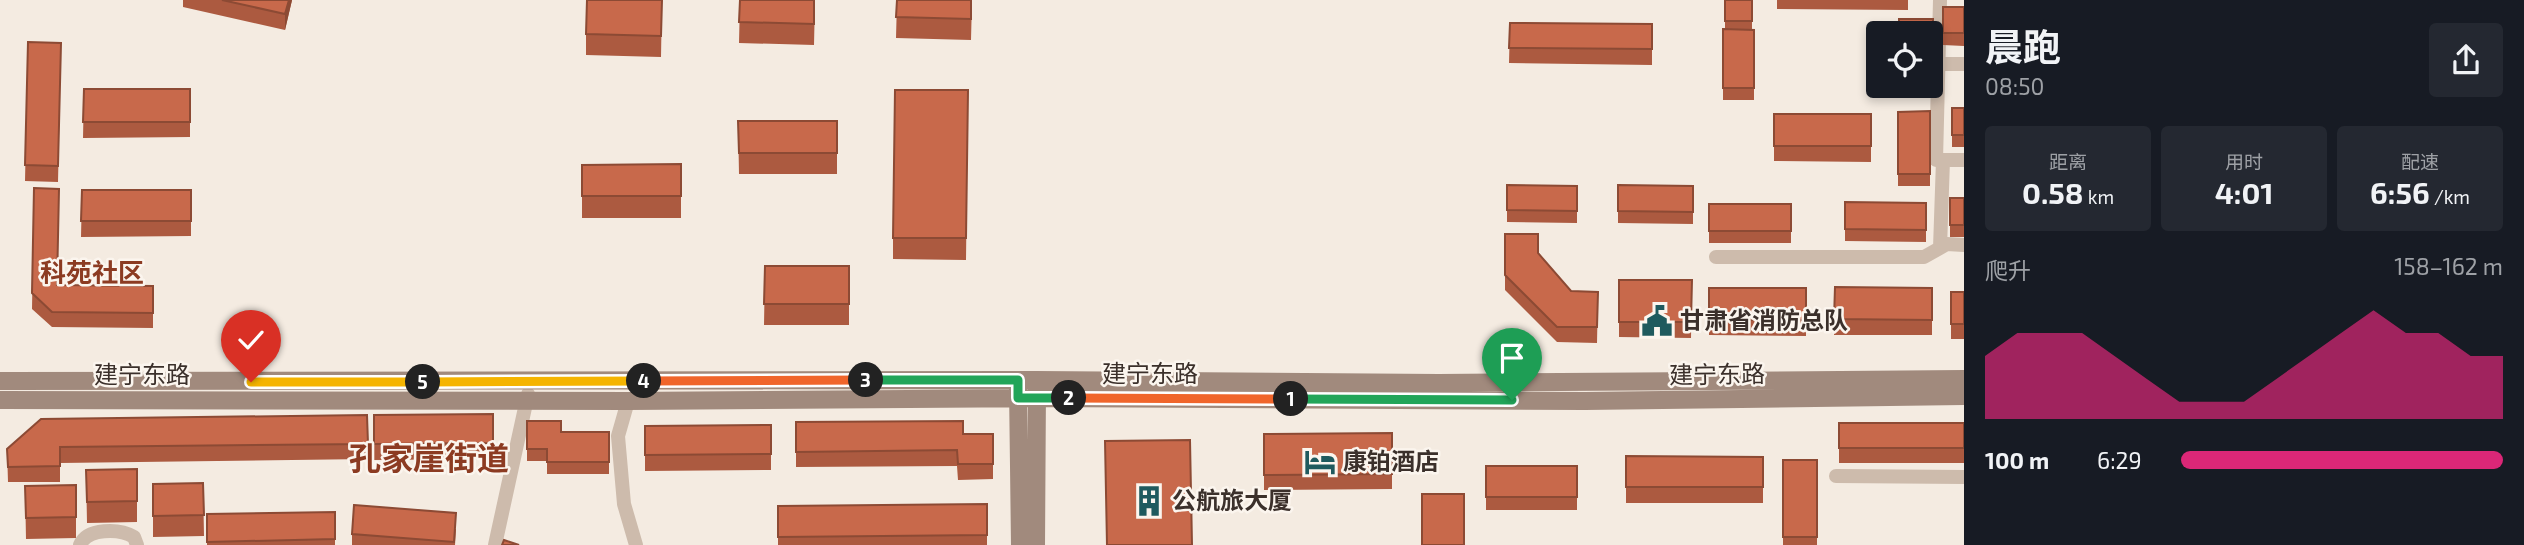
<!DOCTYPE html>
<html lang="zh">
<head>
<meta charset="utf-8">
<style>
	body { margin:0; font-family:"Exo 2","Noto Sans SC",sans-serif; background:#242831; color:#f1f3f6; height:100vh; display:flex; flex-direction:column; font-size:26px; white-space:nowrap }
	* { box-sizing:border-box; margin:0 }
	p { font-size:23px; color:#9ea1a6 }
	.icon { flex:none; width:38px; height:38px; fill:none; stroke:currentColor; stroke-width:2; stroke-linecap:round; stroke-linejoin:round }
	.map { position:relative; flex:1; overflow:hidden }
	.drawer { display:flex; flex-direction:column; background:#171b24; width:560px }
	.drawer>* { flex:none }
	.controls { position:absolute; left:1866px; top:21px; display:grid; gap:14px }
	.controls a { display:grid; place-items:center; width:77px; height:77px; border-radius:7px; background:#171b24; box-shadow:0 4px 10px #0003; font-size:35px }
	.pin { position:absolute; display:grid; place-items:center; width:60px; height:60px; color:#fff; margin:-72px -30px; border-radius:50% 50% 50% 0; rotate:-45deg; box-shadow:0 0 7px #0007 }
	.pin .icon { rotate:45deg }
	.km { position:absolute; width:35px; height:35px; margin:-18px; border-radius:50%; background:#222; color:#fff; font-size:19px; line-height:35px; text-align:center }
	.round { display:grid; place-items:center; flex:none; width:74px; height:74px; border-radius:7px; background:#242831 }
	.summary { display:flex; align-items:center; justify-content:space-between; height:119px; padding:0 21px }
	h1 { font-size:38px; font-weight:700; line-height:52px }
	.metrics { display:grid; grid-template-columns:repeat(3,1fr); gap:10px; height:119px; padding:7px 21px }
	.metrics div { display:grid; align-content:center; border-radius:7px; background:#242831; text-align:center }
	.metrics b { font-size:30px; font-weight:700 }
	.metrics small { font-size:19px; font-weight:400 }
	.metrics p { font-size:19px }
	.chart { height:196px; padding:14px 21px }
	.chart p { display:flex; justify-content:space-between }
	.chart svg { width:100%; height:126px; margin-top:7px; fill:#db2777; opacity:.7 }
	ul { padding:0 21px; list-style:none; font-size:23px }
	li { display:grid; grid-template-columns:112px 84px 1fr; align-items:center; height:52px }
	li i { height:18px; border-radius:9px; background:#db2777 }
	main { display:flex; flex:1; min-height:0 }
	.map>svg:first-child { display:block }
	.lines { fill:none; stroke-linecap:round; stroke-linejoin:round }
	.street { stroke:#cdbbac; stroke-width:14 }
	.secondary { stroke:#a18a7d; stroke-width:18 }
	.wall { fill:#ac5a40 }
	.shaded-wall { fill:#8c4a34 }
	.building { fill:#c8694b; stroke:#8c4a34; stroke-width:2 }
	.split-1-casing { stroke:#fff; stroke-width:14 }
	.split-2-casing { stroke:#fff; stroke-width:14 }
	.split-3-casing { stroke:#fff; stroke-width:14 }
	.split-4-casing { stroke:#fff; stroke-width:14 }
	.split-5-casing { stroke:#fff; stroke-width:14 }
	.split-6-casing { stroke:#fff; stroke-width:14 }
	.split-1 { stroke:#22a559; stroke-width:9 }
	.split-2 { stroke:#f0652b; stroke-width:9 }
	.split-3 { stroke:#22a559; stroke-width:9 }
	.split-4 { stroke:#f0652b; stroke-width:9 }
	.split-5 { stroke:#f5b400; stroke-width:9 }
	.split-6 { stroke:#f5b400; stroke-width:9 }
	.labels { text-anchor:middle; stroke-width:5; stroke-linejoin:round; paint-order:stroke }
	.poi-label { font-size:24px; font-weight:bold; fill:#3b302b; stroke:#fbf5ee; text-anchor:start }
	.street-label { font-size:24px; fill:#3b302b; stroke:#fbf5ee }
	.neighbourhood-label { font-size:26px; font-weight:bold; fill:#8c3b22; stroke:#fbf5ee }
	.district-label { font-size:32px; font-weight:bold; fill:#8c3b22; stroke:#fbf5ee }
</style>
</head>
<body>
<main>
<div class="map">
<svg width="1964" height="545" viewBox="0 0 1964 545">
	<rect width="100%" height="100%" fill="#f4ebe1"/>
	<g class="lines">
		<path class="street" d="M1940,0L1936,160H1964
			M1938,64H1964
			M1940,248L1943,160
			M1716,257H1924L1947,244L1964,245
			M628,401L618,436L624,504L636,545
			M1836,476L1964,477
			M80,545C87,528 119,528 134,537L137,545
			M495,545L528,394"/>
		<path class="secondary" d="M0,381L1037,380L1439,383L1964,379
			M1018,387L1020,545
			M0,400L628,401L1037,398L1585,401L1964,396
			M1036,545L1037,388"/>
	</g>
	<path class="wall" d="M183,0H292L285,30L183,7Z
		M662,0L661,57L586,55V34Z
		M740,0H815L814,45L739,43Z
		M897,0H972L971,40L896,38Z
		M1725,0H1752V30H1754V100H1723V29H1725Z
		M1777,0H1908V10L1777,9Z
		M1943,7H1964V46L1943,45Z
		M1933,19L1932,94H1899V86H1930V33Z
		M1510,23L1652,24V65L1509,63Z
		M28,42L61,43L58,182L25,181Z
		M84,89H190V137L83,138Z
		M968,90L966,260L893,259V238Z
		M1952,108H1964V147H1952Z
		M1930,111V186H1898V112Z
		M1774,114H1871V162L1774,161Z
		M738,121H837V174H739Z
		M681,164V218H582V165Z
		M1507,185L1577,186V223L1507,222Z
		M1618,185L1693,186V224L1618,223Z
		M34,188L57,285L153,286V328L52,327L32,309Z
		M82,190H191V236L81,237Z
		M1950,198H1964V237H1950Z
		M1845,202L1926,203V242L1845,241Z
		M1709,204H1791V243H1709Z
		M1505,234L1538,254L1571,291L1598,292L1597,343L1557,342L1505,290Z
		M765,266H849V325H764Z
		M1619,280H1692L1691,338L1619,337Z
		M1835,287L1932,288V335H1834Z
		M1709,288H1806V336L1709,335Z
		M1951,292H1964V339H1951Z
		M493,414V459L374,460V415Z
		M367,415L368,459L60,463V482H8L7,449Z
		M527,421L561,432H609V474H547V461H527Z
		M796,422L963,434H993V479L958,480L957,466L796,467Z
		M1839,423H1964V463H1839Z
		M771,425V470L645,471V426Z
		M1392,433V489L1264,490V434Z
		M1626,456L1763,457V503H1626Z
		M1783,460H1817V545H1783Z
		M1486,466H1577V510H1486Z
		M137,469V522L87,523L86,470Z
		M203,483L204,536L153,537V484Z
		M76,485V538L26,539L25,486Z
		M987,504V545H778V506Z
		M335,512V545H207V514Z
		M456,529L455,545H352V534Z"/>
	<path class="shaded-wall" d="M289,0H292L285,30V14Z"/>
	<path class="building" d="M222,0H289L285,14Z
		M587,0H662L661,36L586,34Z
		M740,0H814V24L739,22Z
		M897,0H971V19L896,17Z
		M1725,0H1752V21H1725Z
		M1943,7H1964V33H1943Z
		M1899,19H1933L1932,82H1930V33H1899Z
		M1510,23L1652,24V49L1509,48Z
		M1723,29L1754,30V88H1723Z
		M28,42L61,43L58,166L25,165Z
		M84,89H190V122H83Z
		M895,90H968L966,238H893Z
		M1952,108H1964V135H1952Z
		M1930,111V174H1898V112Z
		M1774,114H1871V146H1774Z
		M738,121H837V153H739Z
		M681,164V196H582V165Z
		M1507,185L1577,186V211L1507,210Z
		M1618,185L1693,186V212L1618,211Z
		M34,188L59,189L57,285L153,286V313L52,312L32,293Z
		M82,190H191V221H81Z
		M1950,198H1964V225H1950Z
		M1845,202L1926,203V230L1845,229Z
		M1709,204H1791V231H1709Z
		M1505,234H1538V253L1571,291L1598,292L1597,327H1557L1505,275Z
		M765,266H849V304H764Z
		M1619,280H1692L1691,322H1619Z
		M1835,287L1932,288V320L1834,319Z
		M1709,288H1806V320H1709Z
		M1951,292H1964V324H1951Z
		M493,414V443L374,444V415Z
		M367,415L368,444L60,447V466L8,467L7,449L41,419Z
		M527,421H561V432H609V462H547V449H527Z
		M963,421V434H993V464H958L957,450L796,452V422Z
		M1839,423H1964V448H1839Z
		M771,425V454L645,455V426Z
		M1392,433V474L1264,475V434Z
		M1190,440L1192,545H1107L1105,441Z
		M1626,456L1763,457V487H1626Z
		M1783,460H1817V537H1783Z
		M1486,466H1577V497H1486Z
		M137,469V501L87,502L86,470Z
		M203,483L204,515L153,516V484Z
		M76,485V517L26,518L25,486Z
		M1422,494H1464V545H1422Z
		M987,504V535L778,537V506Z
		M354,505L456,513L454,542L352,534Z
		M335,512V539L207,542V514Z
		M504,540L519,545H502Z"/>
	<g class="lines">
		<defs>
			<path id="split-1" d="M1291,399L1512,400"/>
			<path id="split-2" d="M1069,398L1291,399"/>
			<path id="split-3" d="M866,380H1018V398H1069"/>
			<path id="split-4" d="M644,381L866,380"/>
			<path id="split-5" d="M423,382L644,381"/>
			<path id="split-6" d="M251,382H423"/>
		</defs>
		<use href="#split-1" class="split-1-casing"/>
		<use href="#split-2" class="split-2-casing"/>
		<use href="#split-3" class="split-3-casing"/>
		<use href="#split-4" class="split-4-casing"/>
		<use href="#split-5" class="split-5-casing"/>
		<use href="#split-6" class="split-6-casing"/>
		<use href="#split-1" class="split-1"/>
		<use href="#split-2" class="split-2"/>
		<use href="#split-3" class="split-3"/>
		<use href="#split-4" class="split-4"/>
		<use href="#split-5" class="split-5"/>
		<use href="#split-6" class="split-6"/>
	</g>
	<defs>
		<symbol id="civic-bare" viewBox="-9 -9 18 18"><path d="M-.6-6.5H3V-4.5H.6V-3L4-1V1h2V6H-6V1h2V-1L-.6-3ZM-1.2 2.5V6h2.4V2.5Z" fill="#1f5a5e" stroke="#fbf5ee" stroke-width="2.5" paint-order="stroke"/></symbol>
		<symbol id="hotel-bare" viewBox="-9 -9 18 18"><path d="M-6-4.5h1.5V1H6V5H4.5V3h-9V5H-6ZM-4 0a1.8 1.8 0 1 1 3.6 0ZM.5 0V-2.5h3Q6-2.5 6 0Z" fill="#1f5a5e" stroke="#fbf5ee" stroke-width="2.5" paint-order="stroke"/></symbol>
		<symbol id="building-bare" viewBox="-9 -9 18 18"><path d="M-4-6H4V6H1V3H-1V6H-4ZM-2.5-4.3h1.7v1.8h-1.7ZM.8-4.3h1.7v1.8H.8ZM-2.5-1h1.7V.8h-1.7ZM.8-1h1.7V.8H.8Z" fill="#1f5a5e" stroke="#fbf5ee" stroke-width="2.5" paint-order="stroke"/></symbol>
	</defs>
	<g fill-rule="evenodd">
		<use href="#civic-bare" x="1635" y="299" width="44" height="44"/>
		<use href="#hotel-bare" x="1298" y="440" width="44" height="44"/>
		<use href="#building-bare" x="1127" y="479" width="44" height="44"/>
	</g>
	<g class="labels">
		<g class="poi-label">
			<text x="1680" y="329">甘肃省消防总队</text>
			<text x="1343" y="470">康铂酒店</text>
			<text x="1172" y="509">公航旅大厦</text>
		</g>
		<g class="street-label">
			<text x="1150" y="382">建宁东路</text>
			<text x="142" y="383">建宁东路</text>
			<text transform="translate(1717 375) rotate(-1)" y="8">建宁东路</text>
		</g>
		<g class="neighbourhood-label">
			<text x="92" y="282">科苑社区</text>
		</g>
		<g class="district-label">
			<text x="429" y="470">孔家崖街道</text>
		</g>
	</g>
</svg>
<div class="controls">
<a><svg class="icon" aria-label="locate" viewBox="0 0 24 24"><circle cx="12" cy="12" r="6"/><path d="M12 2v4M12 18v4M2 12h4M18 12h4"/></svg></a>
</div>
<div class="pin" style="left:1512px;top:400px;background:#1e9e55"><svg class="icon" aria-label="arrive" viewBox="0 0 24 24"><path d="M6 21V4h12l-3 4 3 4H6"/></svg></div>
<div class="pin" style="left:251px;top:382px;background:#d93025"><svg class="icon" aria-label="check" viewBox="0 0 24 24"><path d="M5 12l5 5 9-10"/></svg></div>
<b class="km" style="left:1291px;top:399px">1</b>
<b class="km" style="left:1069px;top:398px">2</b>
<b class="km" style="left:866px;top:380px">3</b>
<b class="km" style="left:644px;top:381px">4</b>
<b class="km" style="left:423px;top:382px">5</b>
</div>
<section class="drawer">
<div class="summary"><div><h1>晨跑</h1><p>08:50</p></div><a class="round"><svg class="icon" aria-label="share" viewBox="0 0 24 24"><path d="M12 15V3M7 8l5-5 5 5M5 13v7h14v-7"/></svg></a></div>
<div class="metrics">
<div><p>距离</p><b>0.58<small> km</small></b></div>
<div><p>用时</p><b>4:01</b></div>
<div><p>配速</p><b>6:56<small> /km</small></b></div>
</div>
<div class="chart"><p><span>爬升</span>158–162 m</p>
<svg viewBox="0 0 160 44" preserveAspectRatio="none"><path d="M0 44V22L10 14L20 14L30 14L40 22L50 30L60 38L70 38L80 38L90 30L100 22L110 14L120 6L130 14L140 14L150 22L160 22V44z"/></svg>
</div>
<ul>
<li><b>100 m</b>6:29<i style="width:100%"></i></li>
</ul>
</section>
</main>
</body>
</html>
